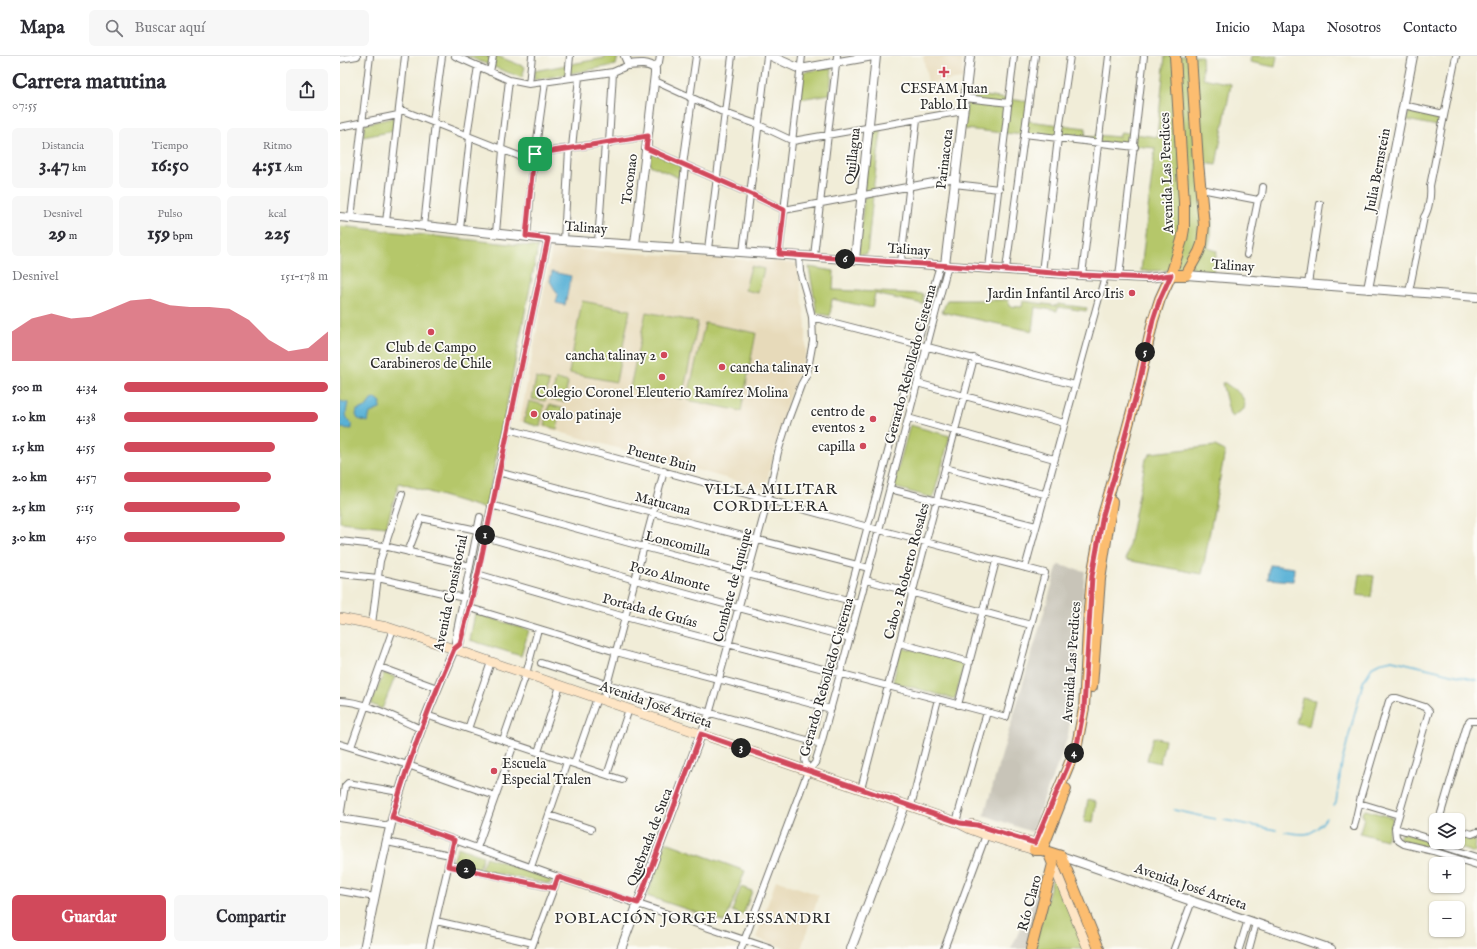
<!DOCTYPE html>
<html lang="es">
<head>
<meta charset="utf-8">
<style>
	body { margin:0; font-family:"IM FELL English",serif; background:#f7f7f7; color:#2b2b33; height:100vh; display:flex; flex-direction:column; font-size:15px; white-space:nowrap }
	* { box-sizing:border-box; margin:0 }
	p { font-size:13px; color:#7c7c81 }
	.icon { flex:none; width:22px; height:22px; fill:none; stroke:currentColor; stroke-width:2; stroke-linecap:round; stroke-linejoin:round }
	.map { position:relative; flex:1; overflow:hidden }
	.panel { display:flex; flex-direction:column; background:#fff; width:340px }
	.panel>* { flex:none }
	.tools { position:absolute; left:1089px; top:757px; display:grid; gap:8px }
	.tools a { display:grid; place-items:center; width:36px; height:36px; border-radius:6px; background:#fff; box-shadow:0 1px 3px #0004; font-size:20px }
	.pin { position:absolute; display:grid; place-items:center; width:34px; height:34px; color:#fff; margin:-17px; border-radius:8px; box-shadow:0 2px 6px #0006 }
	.km { position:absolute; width:20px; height:20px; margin:-10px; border-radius:50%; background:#222; color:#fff; font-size:11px; line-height:20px; text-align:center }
	.round { display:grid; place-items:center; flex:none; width:42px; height:42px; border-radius:6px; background:#f7f7f7 }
	.head { display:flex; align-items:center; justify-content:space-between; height:68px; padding:0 12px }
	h1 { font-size:22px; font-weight:800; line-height:30px }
	.stats { display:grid; grid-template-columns:repeat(3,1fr); gap:6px; height:68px; padding:4px 12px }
	.stats div { display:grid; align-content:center; border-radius:6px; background:#f7f7f7; text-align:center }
	.stats b { font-size:20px; font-weight:800 }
	.stats small { font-size:11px; font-weight:400 }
	.stats p { font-size:11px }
	.chart { height:112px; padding:8px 12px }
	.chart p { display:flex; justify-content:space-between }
	.chart svg { width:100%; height:72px; margin-top:4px; fill:#d1495b; opacity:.7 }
	.action { display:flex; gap:8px; margin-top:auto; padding:8px 12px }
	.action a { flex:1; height:46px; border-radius:6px; background:#d1495b; color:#fff; font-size:16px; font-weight:800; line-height:46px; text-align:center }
	.action a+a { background:#f7f7f7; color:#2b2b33 }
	ul { padding:0 12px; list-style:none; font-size:13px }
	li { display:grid; grid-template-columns:64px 48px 1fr; align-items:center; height:30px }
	li i { height:10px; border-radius:5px; background:#d1495b }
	header { display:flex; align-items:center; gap:24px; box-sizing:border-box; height:56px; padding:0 20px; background:#fff; border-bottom:1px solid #e1e1e2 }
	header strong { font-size:19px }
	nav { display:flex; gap:22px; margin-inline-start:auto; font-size:14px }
	.search { width:280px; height:36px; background:#f7f7f7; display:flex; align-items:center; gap:10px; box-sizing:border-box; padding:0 14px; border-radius:6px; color:#7c7c81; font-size:15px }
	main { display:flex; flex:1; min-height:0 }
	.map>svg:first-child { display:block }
	.built { fill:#e7daba }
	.industrial { fill:#c8c4b8 }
	.green { fill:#b5c76a; stroke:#70794a }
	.water { fill:#59b1d6; stroke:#426e80 }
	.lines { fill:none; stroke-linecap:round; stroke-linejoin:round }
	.stream { stroke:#59b1d6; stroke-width:1.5 }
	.minor-casing { stroke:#706f68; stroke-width:8 }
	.tertiary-casing { stroke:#706f68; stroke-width:10 }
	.secondary-casing { stroke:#706f68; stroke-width:10 }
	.primary-casing { stroke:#706f68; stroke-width:12 }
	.minor { stroke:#fff; stroke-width:6 }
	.tertiary { stroke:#fff; stroke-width:8 }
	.secondary { stroke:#fee5c5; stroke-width:9 }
	.primary { stroke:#fcbd6f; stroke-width:10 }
	.route-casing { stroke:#fff; stroke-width:8 }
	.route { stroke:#d1495b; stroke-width:5 }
	.poi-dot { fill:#d1495b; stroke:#fdfcf7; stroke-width:1.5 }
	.labels { text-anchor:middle; stroke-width:3.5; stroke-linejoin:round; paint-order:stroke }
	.poi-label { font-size:14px; fill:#2b2b2b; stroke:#fdfcf7; text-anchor:end }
	.street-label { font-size:14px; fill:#2b2b2b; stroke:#fdfcf7 }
	.neighbourhood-label { font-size:15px; letter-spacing:1px; fill:#2b2b2b; stroke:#fdfcf7 }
</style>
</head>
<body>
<header>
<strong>Mapa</strong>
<div class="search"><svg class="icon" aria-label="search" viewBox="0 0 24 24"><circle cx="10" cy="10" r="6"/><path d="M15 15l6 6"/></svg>Buscar aquí</div>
<nav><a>Inicio</a><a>Mapa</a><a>Nosotros</a><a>Contacto</a></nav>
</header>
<main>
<section class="panel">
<div class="head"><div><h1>Carrera matutina</h1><p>07:55</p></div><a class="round"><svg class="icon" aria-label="share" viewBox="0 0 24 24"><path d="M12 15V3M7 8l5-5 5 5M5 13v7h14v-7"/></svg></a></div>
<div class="stats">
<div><p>Distancia</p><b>3.47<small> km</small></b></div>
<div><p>Tiempo</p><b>16:50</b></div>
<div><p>Ritmo</p><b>4:51<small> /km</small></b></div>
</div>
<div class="stats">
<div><p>Desnivel</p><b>29<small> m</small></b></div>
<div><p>Pulso</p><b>159<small> bpm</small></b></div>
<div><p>kcal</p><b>225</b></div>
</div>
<div class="chart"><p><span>Desnivel</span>151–178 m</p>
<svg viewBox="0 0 160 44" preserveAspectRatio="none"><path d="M0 44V26L10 18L20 15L30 18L40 17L50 12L60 7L70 6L80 10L90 11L100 11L110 12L120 19L130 31L140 38L150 36L160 26V44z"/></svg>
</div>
<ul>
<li><b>500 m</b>4:34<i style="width:100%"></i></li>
<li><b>1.0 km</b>4:38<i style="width:95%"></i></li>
<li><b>1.5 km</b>4:55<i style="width:74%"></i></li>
<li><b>2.0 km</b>4:57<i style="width:72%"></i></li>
<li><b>2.5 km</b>5:15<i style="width:57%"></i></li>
<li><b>3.0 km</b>4:50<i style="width:79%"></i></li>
</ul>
<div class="action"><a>Guardar</a><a>Compartir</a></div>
</section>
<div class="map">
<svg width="1137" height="893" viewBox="0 0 1137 893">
	<rect width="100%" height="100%" fill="#fdfcf7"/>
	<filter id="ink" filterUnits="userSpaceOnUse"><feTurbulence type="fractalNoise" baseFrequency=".025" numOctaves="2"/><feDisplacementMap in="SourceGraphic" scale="8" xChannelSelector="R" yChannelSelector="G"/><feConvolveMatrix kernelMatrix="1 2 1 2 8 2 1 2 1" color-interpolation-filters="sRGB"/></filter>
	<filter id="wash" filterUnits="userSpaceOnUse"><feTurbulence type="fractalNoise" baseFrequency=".012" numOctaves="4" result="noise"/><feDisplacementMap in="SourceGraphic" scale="16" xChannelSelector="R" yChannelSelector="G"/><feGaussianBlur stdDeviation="0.9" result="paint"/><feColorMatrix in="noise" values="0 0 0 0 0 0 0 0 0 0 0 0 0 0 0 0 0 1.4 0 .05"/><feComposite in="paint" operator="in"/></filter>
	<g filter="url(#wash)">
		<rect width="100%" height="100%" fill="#f1edd8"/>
		<path class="built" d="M583,0H622L623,23L588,27Z
			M212,192L457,207L466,268V298L448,344L425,433L180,365Z
			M436,824L479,839L461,893H448L416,882Z"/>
		<path class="industrial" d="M718,509L745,515L735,623L728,679L721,701L706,737L692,776L644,759Z
			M699,831L703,832L687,893H671Z"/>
		<path class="green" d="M126,0H157L185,11L182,22Z
			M265,0H278L276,9L194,24V15L264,2Z
			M825,0H862L863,22L891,28L876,109L865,107C868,134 877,165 868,192L877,195L873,216L854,214L801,215L815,92L624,73L628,38L691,46L688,65L746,72L745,80L755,81V79L779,81L781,76L817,81Z
			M911,0H937L935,11L910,6Z
			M492,12L490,38L460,43L462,16Z
			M1069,54L1099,60L1097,70L1067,64Z
			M56,61L54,75L23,81L25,68Z
			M542,70L533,134L523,136L532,73Z
			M311,96L341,110L339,122L310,109Z
			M533,140L527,198H518L524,141Z
			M0,170L198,191L146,453L59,427L46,471L0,466Z
			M411,210L424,213L418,237L405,234Z
			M469,211L494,215L493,234L583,238V248L535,238L532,252L492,243L490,260L477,257Z
			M607,244H668L669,250L682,251L683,245L717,250L718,248L747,252L746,255L718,251L717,255L695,251L692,275L602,256Z
			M242,245L290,254L276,326L229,317Z
			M306,256L358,266L342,343L290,332Z
			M365,267L416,277L401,355L347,344Z
			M196,322L209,325L205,345L192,343Z
			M216,323L228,326L224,346L211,344Z
			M882,327H885C894,334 908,340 904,353L892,361L890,359Z
			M189,345L204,349L200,371L184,366Z
			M209,349L222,352L217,373L205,370Z
			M570,369L610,380L593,442L553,431Z
			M875,390L885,395L862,518L786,504L806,403L811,397Z
			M1020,518L1034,520L1031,541L1017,539Z
			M135,557L189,574L181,600L130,584Z
			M561,591L625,607L615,643L553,626Z
			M44,617L55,621L42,653L31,648Z
			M962,642L975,644L969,670L956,667Z
			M813,681L825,684L820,707L807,704Z
			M748,744L756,746L753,767L744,766Z
			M1026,754L1053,762L1046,784L1020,777L1024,761L1022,758L1023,755Z
			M1063,776L1089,785L1090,789L1086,791L1060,784V779Z
			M1118,779L1136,785L1135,797L1103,787L1104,786H1118Z
			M326,786L405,815L385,866L307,840Z
			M118,791L143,800L139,813L113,805Z
			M146,801L212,822L210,828L140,814Z
			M714,817L745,893H694Z
			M401,831L412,835L403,859L392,855Z"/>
		<path class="water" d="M212,216L231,220L225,249L216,247L218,239L210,225Z
			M36,342L41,346L40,353L30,357L28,366L18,363L16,359L17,354L26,351L31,344Z
			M0,345L8,347C6,356 4,362 12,369V373L0,372Z
			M930,509L954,512L953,525L928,523Z"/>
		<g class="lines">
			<path class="stream" d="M994,750L996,747L1002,706L1023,626L1033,610L1039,607L1052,604L1137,624
				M834,754L875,763
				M884,764L936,774
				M945,776C967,780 973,780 986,762"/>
		</g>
	</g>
	<g filter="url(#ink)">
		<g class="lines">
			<defs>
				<path id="minor" d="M115,0L169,24L189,28L273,16L289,9
					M0,3L17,0
					M314,12L319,6L320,0
					M150,16L153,0
					M228,22L230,0
					M315,25L385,57L419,69L453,85L623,55
					M189,28L192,0
					M350,42L356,0
					M625,42L669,47
					M1063,49L1104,58
					M59,53L179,100L308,80
					M93,66L102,0
					M0,71L58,59
					M684,78L795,91
					M127,80L138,10
					M269,87L273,16
					M232,92L239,21
					M306,92L411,138L444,154L615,122
					M161,93L169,24
					M195,98L205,26
					M343,109L352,43
					M614,128L659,133
					M861,133L918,144
					M11,162L30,0
					M46,166L65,0
					M84,170L95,67
					M120,173L130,81
					M156,177L163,94
					M187,180L194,98
					M224,184L229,93
					M258,186L265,87
					M336,191L345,110
					M368,193L392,0
					M403,196L427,0
					M439,198L462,0
					M907,199L918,144L922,139L923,131
					M474,200L497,0
					M561,206L577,63
					M649,212L674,0
					M666,213L695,0
					M702,216L718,82L730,0
					M742,219L769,0
					M779,221L804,0
					M968,228L980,148
					M1069,236L1084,161C1089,154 1091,139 1090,130L1116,0
					M472,261L735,329
					M577,327L724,367
					M568,362L714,403
					M605,412L704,438
					M158,416L313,457L529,512
					M550,433L696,470
					M151,449L304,491L519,547
					M145,481L295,524L510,582
					M0,485L44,490L130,510
					M68,496L81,462L137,474
					M685,512L765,220
					M0,518L38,522L124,542
					M137,518L285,561L666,661L705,517L528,471L168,373
					M526,524L691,569
					M130,552L276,596L491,653
					M32,568L40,505L62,438
					M559,587L630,606
					M114,593L120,588L137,518L208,183
					M114,593L117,574L140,461
					M201,607L267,628L481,688
					M40,611L97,632
					M263,644L324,415
					M0,645C24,645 58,663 81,673
					M618,649L656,505
					M86,659L282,724
					M128,673L151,606
					M361,678L370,655L379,623L428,444L438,396L448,364L461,329L467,318L473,285L472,261L468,244L460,216L459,199
					M163,684L186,618L198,573
					M0,688L68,709L155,740
					M11,691L53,573
					M198,696L220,630
					M234,708L257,642
					M468,715L475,707L481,688L539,474L608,209
					M468,715L465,704L470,684L577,288L600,209
					M267,719L289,653
					M521,733L634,302
					M1019,747L1059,759
					M571,750L598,643
					M209,759L251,773
					M0,761L5,730L8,727L59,736
					M0,762L50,770
					M53,762L218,821L431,893
					M1099,764L1127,669L1130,665H1137
					M616,766L647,656
					M1014,771L1021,740L1049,645L1053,642H1057L1085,651L1089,655L1059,759L1055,772L1056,781L1059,785L1064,788L1093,795L1137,809
					M1055,772L1088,782L1093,787L1137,801
					M1118,774L1132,778L1137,776
					M47,786L110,799
					M1093,790L1096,774
					M137,792L174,688
					M108,809L214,832
					M191,811L227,706
					M0,835L35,841
					M96,865L193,887
					M89,893L114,785
					M191,893L218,821
					M401,893L468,715
					M604,893L646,779
					M834,893L852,845
					M899,893L908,864
					M909,893L916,867"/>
				<path id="tertiary" d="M285,0L289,9C297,8 309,6 315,13V18L295,188
					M431,0L460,13L533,0
					M0,161L208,183L742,219L808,222L831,219
					M515,203L536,0
					M605,209L630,0
					M846,219L1137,241
					M1028,233L1073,0
					M721,800L991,893
					M24,893C35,841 44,787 60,735C74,687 94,640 114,593
					M281,893L361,678
					M511,893L565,749"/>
				<path id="secondary" d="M0,562L47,571L120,595L616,766L630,773L646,779L694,794
					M632,768L695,787L701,794
					M713,808L748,893"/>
				<path id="primary" d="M831,219H846L859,196L862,188L864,169L858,106L851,0
					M752,631L760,523L772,446
					M702,794L726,733
					M691,893L713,808L708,796
					M759,893L721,800L702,794H694L737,689L744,652L749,552L752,520L763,459L776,414L798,332L813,265L820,243L831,219L842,184L844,173V147L835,0"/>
			</defs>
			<use href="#minor" class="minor-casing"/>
			<use href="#tertiary" class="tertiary-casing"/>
			<use href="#secondary" class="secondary-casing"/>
			<use href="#primary" class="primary-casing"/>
			<use href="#minor" class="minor"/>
			<use href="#tertiary" class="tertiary"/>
			<use href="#secondary" class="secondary"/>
			<use href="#primary" class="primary"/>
		</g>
	</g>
	<g class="lines" filter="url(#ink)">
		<defs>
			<path id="route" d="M308,80L306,92L411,138L444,154L439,198L742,219L808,222L831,219L820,243L813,264L798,332L776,414L763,459L752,520L744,652L737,689L695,787L637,769L620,767L361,678L298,847L218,821L214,832L108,810L114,784L52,762C68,704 90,648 114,593L120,588L138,518L208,183L186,180L194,98Z"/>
		</defs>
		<use href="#route" class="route-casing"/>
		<use href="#route" class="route"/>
	</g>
	<g class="poi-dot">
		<path d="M602 10h4v4h4v4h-4v4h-4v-4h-4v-4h4z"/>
		<circle cx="792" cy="237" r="4"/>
		<circle cx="91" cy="276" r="4"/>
		<circle cx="324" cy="299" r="4"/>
		<circle cx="382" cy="311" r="4"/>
		<circle cx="322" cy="321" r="4"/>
		<circle cx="194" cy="358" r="4"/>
		<circle cx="533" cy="363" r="4"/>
		<circle cx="523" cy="390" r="4"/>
		<circle cx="154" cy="715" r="4"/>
	</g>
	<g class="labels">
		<g class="poi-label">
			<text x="604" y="37" text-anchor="middle">CESFAM Juan<tspan x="604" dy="16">Pablo II</tspan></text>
			<text x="784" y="242">Jardin Infantil Arco Iris</text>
			<text x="91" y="296" text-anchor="middle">Club de Campo<tspan x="91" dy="16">Carabineros de Chile</tspan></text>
			<text x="316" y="304">cancha talinay 2</text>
			<text x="390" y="316" text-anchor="start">cancha talinay 1</text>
			<text x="322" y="341" text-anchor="middle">Colegio Coronel Eleuterio Ramírez Molina</text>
			<text x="525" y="360">centro de<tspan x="525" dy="16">eventos 2</tspan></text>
			<text x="202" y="363" text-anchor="start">ovalo patinaje</text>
			<text x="515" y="395">capilla</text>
			<text x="162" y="712" text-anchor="start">Escuela<tspan x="162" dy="16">Especial Tralen</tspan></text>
		</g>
		<g class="street-label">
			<text transform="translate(512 100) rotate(-84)" y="5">Quillagua</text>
			<text transform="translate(604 103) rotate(-83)" y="5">Parinacota</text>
			<text transform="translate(1037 114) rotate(-79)" y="5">Julia Bernstein</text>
			<text transform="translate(826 117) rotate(-92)" y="5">Avenida Las Perdices</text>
			<text transform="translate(289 123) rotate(-83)" y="5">Toconao</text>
			<text transform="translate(246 171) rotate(4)" y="5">Talinay</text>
			<text transform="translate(569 193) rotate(4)" y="5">Talinay</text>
			<text transform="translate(893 209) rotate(4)" y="5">Talinay</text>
			<text transform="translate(570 308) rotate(-75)" y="5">Gerardo Rebolledo Cisterna</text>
			<text transform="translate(322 402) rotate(15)" y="5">Puente Buin</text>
			<text transform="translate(323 447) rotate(15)" y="5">Matucana</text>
			<text transform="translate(338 487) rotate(14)" y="5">Loncomilla</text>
			<text transform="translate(566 515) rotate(-75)" y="5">Cabo 2 Roberto Rosales</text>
			<text transform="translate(330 520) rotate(15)" y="5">Pozo Almonte</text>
			<text transform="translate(392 529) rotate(-75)" y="5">Combate de Iquique</text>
			<text transform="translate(110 537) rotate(-78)" y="5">Avenida Consistorial</text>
			<text transform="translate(310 554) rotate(15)" y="5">Portada de Guías</text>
			<text transform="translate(731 606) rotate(-86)" y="5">Avenida Las Perdices</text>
			<text transform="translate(486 621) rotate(-74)" y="5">Gerardo Rebolledo Cisterna</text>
			<text transform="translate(316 648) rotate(19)" y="5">Avenida José Arrieta</text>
			<text transform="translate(309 781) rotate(-69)" y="5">Quebrada de Suca</text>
			<text transform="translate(851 830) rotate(19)" y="5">Avenida José Arrieta</text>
			<text transform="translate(689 847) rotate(-75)" y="5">Río Claro</text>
		</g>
		<g class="neighbourhood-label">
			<text x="431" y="438">VILLA MILITAR<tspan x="431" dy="17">CORDILLERA</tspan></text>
			<text x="353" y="867">POBLACIÓN JORGE ALESSANDRI</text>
		</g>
	</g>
</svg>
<div class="tools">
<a><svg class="icon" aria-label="layers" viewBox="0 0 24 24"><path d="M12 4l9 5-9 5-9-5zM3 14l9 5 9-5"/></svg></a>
<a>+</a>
<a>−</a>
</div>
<div class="pin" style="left:195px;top:98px;background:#1e9e55"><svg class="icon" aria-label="arrive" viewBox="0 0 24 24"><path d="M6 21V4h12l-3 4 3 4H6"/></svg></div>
<b class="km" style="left:145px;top:479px">1</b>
<b class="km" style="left:126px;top:813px">2</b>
<b class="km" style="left:401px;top:692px">3</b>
<b class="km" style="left:734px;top:697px">4</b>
<b class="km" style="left:805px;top:296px">5</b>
<b class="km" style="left:505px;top:203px">6</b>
</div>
</main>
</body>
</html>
